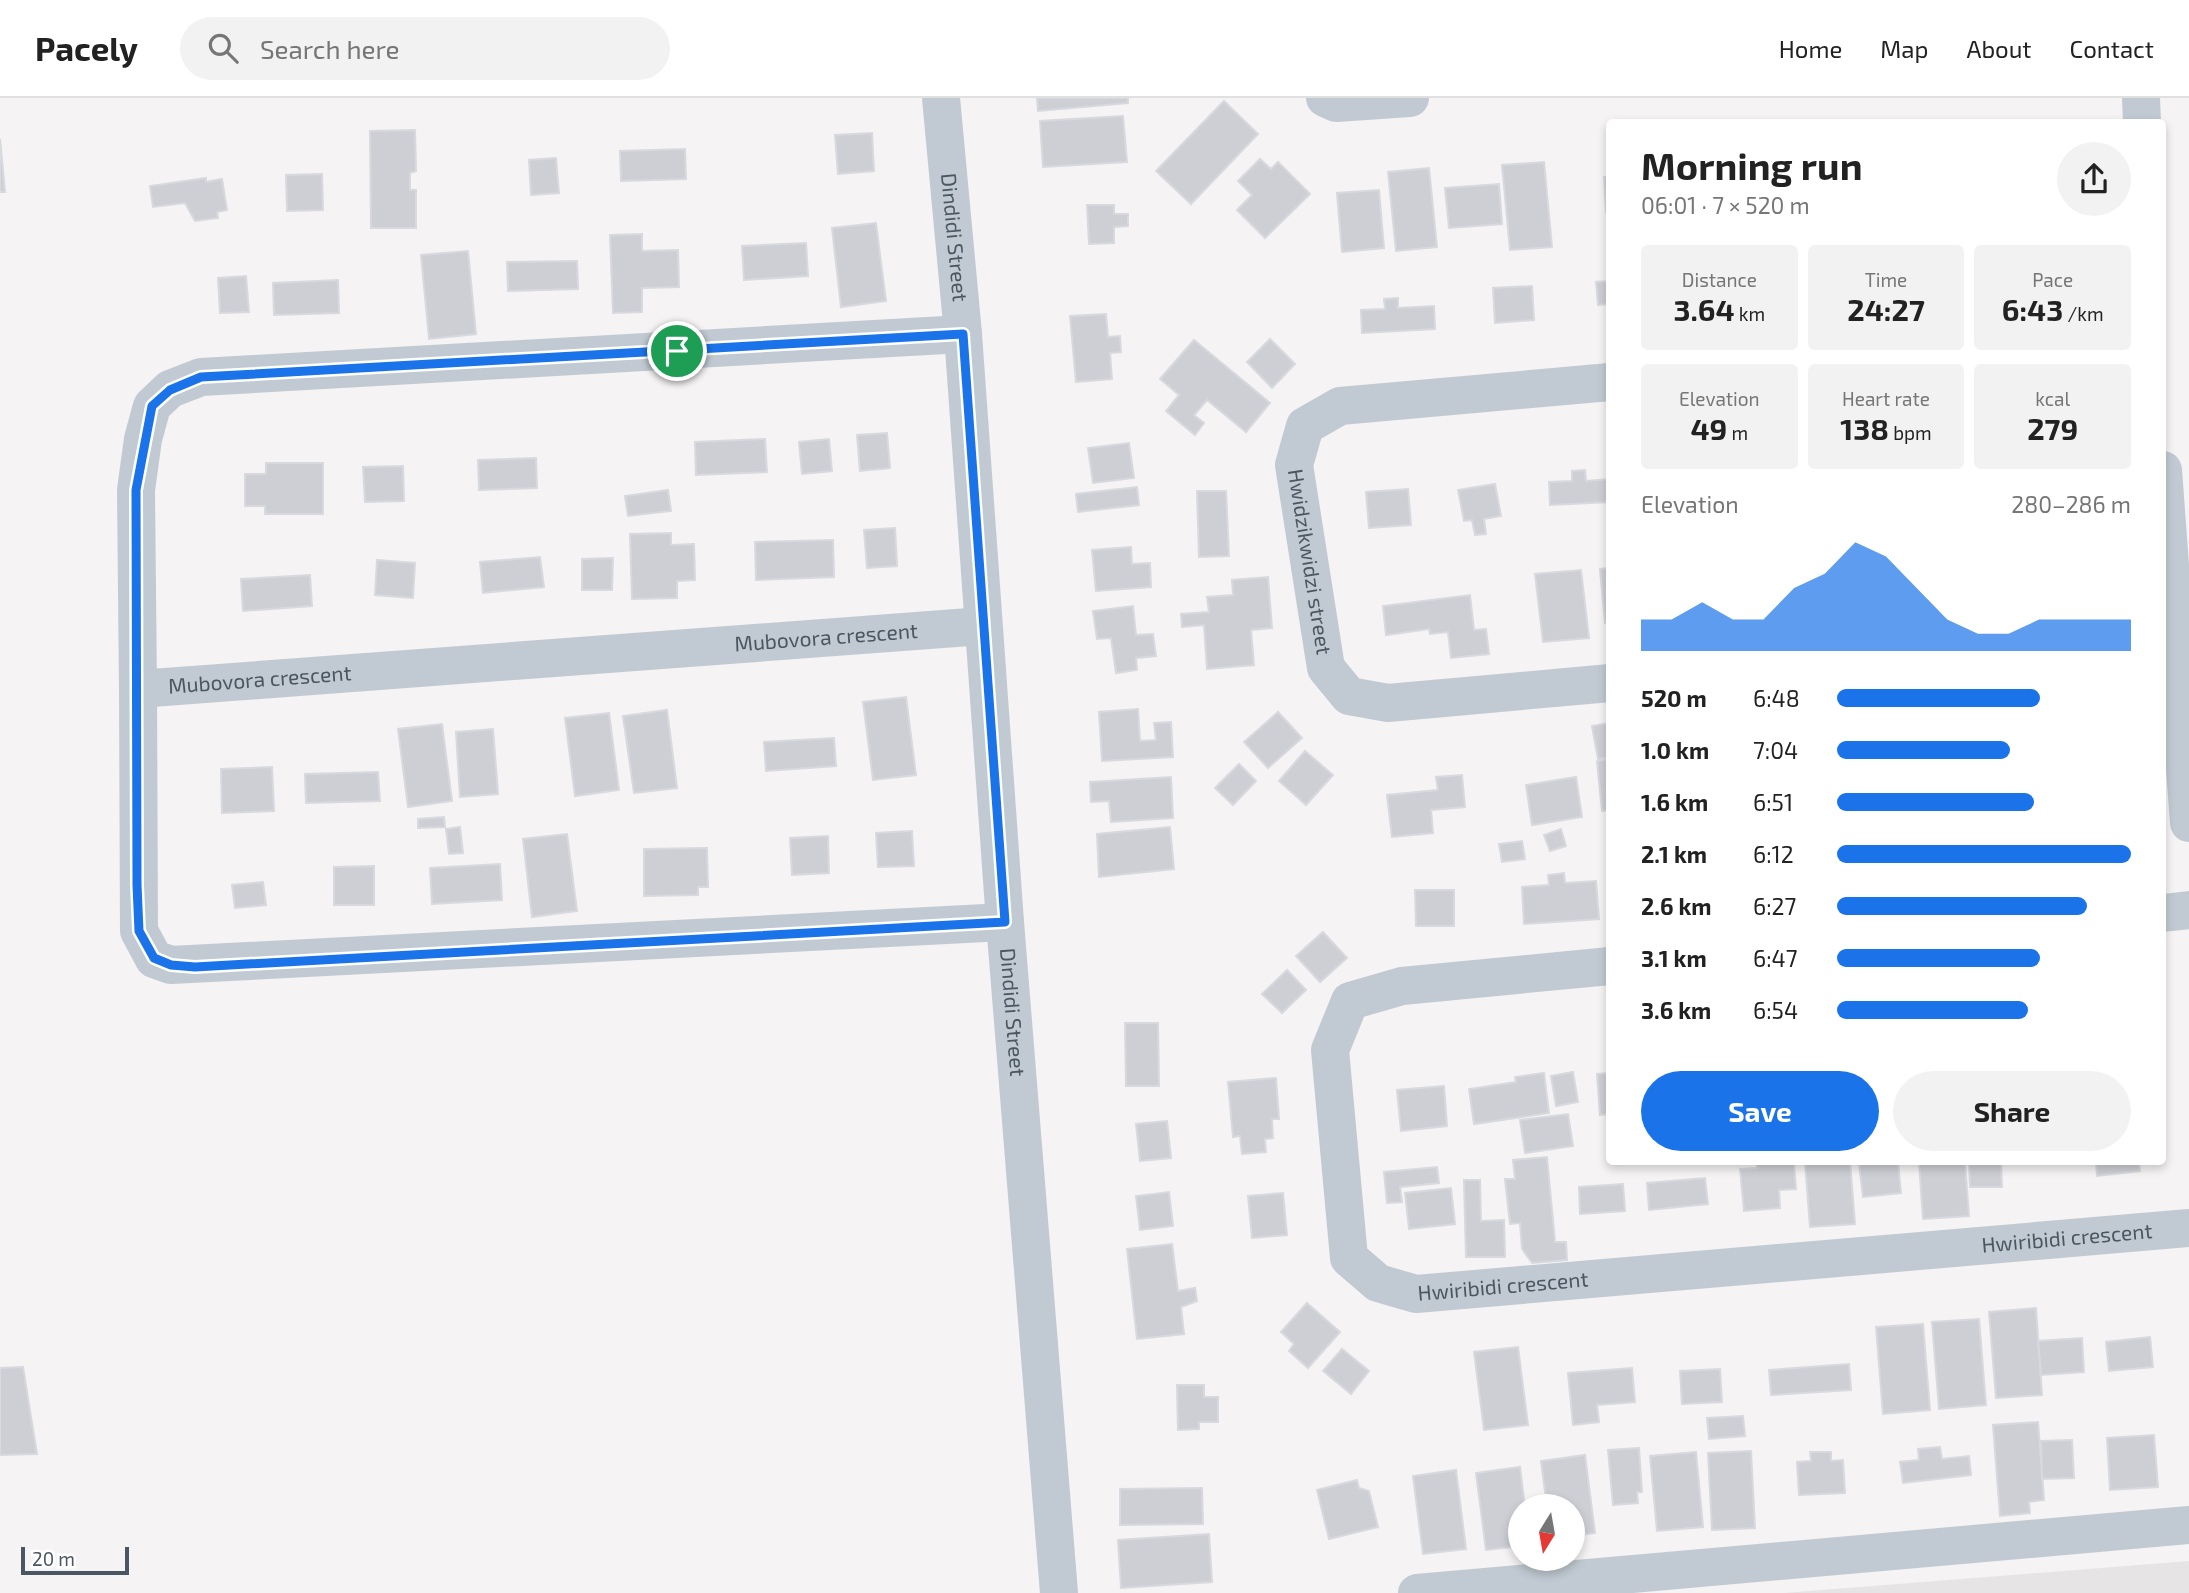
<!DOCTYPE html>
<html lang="en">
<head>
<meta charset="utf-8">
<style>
	body { margin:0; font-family:"Exo 2",sans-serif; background:#f2f2f2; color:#222; height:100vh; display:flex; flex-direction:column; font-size:26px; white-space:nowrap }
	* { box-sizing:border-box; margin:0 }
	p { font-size:23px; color:#767676 }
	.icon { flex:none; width:38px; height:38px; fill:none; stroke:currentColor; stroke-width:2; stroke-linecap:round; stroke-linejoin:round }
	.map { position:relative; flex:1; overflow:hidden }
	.panel { position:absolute; left:1606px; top:21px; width:560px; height:1046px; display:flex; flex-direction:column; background:#fff; border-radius:7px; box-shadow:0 4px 10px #0003 }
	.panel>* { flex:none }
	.needle { width:46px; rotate:191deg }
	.controls { position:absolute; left:1508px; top:1396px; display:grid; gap:14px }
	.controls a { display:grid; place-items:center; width:77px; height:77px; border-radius:50%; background:#fff; box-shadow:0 4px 10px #0003; font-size:35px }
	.scale { position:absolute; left:21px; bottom:18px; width:108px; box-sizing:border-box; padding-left:7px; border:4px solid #4a5661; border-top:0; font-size:19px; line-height:24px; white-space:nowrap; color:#4a5661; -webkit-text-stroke:5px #fff; paint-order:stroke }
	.pin { position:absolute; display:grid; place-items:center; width:60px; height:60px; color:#fff; margin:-30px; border:4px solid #fff; border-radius:50%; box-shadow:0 2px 7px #0007 }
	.round { display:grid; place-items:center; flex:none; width:74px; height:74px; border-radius:37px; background:#f2f2f2 }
	.overview { display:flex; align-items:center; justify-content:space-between; height:119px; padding:0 35px }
	h1 { font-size:38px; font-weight:700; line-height:52px }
	.figures { display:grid; grid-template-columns:repeat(3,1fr); gap:10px; height:119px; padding:7px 35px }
	.figures div { display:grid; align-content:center; border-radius:7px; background:#f2f2f2; text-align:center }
	.figures b { font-size:30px; font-weight:700 }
	.figures small { font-size:19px; font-weight:400 }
	.figures p { font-size:19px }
	.chart { height:196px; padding:14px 35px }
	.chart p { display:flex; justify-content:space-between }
	.chart svg { width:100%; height:126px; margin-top:7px; fill:#1a73e8; opacity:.7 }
	.cta { display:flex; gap:14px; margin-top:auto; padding:14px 35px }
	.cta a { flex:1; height:80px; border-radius:42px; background:#1a73e8; color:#fff; font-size:28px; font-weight:700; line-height:80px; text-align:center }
	.cta a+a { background:#f2f2f2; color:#222 }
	ul { padding:0 35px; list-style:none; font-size:23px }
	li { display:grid; grid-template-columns:112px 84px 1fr; align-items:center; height:52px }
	li i { height:18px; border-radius:9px; background:#1a73e8 }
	header { display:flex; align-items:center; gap:42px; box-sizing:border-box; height:98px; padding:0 35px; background:#fff; border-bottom:2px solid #e0e0e0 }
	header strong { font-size:33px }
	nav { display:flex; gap:38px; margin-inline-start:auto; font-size:24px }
	.search { width:490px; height:63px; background:#f2f2f2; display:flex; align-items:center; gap:18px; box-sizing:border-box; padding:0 24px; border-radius:38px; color:#767676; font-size:26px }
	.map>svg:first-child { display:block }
	.education { fill:#e6e4e5 }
	.building { fill:#cdcfd5; stroke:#d7d9de; stroke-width:2 }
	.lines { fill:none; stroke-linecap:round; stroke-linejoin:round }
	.minor { stroke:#c1cad2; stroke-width:38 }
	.route-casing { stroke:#fff; stroke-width:14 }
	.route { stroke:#1a73e8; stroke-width:9 }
	.labels { text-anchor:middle; stroke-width:5; stroke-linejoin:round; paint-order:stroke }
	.street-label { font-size:21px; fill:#4a5661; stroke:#fff }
</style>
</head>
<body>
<header>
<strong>Pacely</strong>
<div class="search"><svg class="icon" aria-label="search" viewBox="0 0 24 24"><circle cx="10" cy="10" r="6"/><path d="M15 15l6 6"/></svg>Search here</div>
<nav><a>Home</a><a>Map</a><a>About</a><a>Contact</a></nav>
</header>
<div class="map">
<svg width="2189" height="1495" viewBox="0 0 2189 1495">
	<rect width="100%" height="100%" fill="#f5f3f3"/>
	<path class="education" d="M2189,1463V1495H1784Z"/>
	<path class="building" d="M1037,0H1128V5L1038,13Z
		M1224,3L1258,36L1191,106L1156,73Z
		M1123,18L1127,64L1043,69L1040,23Z
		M415,32L416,73L410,75V92H416V130H371L370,33Z
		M872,35L874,73L838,76L835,37Z
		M0,41L5,94H0Z
		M685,51L686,81L621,83L620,53Z
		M556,60L559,95L531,97L529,62Z
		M1260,61L1271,71L1278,64L1310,96L1265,140L1237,112L1252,97L1238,83Z
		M1544,64L1552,149L1510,152L1502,67Z
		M1429,70L1437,149L1396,153L1388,74Z
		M322,76L323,112L287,113L286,77Z
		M1604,79H1610V114H1606Z
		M206,80V84L222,81L227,112L217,114L218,120L195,123L185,105L153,109L150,88Z
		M1499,86L1502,126L1449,130L1445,90Z
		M1379,92L1384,150L1342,154L1337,95Z
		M1087,107H1114V116H1128V128L1114,129V145L1089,146Z
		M876,125L886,203L841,209L832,130Z
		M642,136V153L678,152L679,189L642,190V214L613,215L610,137Z
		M806,145L808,178L744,182L742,148Z
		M468,153L476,236L429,241L421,157Z
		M577,163L578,191L508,193L507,164Z
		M246,178L249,214L220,215L218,180Z
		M338,182L339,215L274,217L273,185Z
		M1610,183V206L1598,207L1596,184Z
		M1532,188L1534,222L1495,225L1493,190Z
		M1398,200V210L1434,208L1435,231L1362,235L1361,212L1385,211L1384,201Z
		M1106,216L1108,239L1120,238L1121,254L1110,255L1112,281L1076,284L1070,218Z
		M1270,241L1295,266L1272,290L1247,264Z
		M1194,242L1270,305L1246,334L1207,302L1194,317L1204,325L1195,337L1166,313L1179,297L1160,281Z
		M887,335L890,370L860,373L857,337Z
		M765,341L767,374L696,377L695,344Z
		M829,341L832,373L802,376L799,344Z
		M1129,345L1134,380L1093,385L1088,350Z
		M536,360L537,390L479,392L478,362Z
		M266,365H323V416H265V408H245V376H266Z
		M403,368L404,403L365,404L363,369Z
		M1585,372L1586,383L1610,381V404L1550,407L1549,384L1572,383V373Z
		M1495,386L1501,418L1484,421L1486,436L1475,437L1472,422L1464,423L1458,392Z
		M1137,389L1139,407L1078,414L1076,396Z
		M1408,391L1411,427L1369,430L1366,394Z
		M668,392L671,413L628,418L625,398Z
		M1197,393H1226L1229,458L1199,459Z
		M895,430L897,468L867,470L864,432Z
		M671,435V447L694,446L695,482L677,483V500L632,501L630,436Z
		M833,442L834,479L756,482L755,444Z
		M1131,449L1132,466L1150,465L1151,489L1096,493L1092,452Z
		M540,459L544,489L483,495L480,464Z
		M613,460L612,492H582V461Z
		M377,462L415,465L413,500L375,497Z
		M1610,470V524L1605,525L1600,471Z
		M1581,472L1589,540L1543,544L1535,476Z
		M310,477L312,508L243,513L241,481Z
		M1268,479L1272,530L1251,532L1254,567L1207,571L1204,527L1182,529L1181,516L1209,514L1207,499L1233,497L1232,482Z
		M1470,497L1474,532L1486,531L1489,556L1451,560L1448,534L1430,536L1429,531L1386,537L1383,508Z
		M1133,508L1136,537L1153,536L1156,558L1136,560L1137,572L1116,575L1111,540L1097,541L1093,513Z
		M906,599L916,677L873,682L863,604Z
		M1138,611L1140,643L1156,642L1154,625L1171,624L1173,659L1102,663L1099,614Z
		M667,612L677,690L634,695L623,618Z
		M1278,614L1302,640L1268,670L1244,644Z
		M609,615L619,692L575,698L565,620Z
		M1610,625V659L1598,661L1592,628Z
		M442,626L452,703L408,709L398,631Z
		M493,631L498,696L460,699L456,634Z
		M834,640L836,668L766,673L764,644Z
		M1305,653L1333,677L1306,707L1279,683Z
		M1610,661V712L1602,713L1597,663Z
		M1239,666L1256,683L1233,707L1215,690Z
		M272,669L274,713L222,715L221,671Z
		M378,674L380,703L306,705L305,676Z
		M1462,677L1465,709L1431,712L1433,735L1392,739L1387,697L1438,692L1436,679Z
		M1171,679L1173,720L1111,724L1109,703L1091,704L1090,684Z
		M1576,679L1582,719L1532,727L1526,687Z
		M444,719L445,729L418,730V721Z
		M460,729L463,755L449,756L446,731Z
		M1170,729L1174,771L1099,779L1097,736Z
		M1561,731L1566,748L1550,753L1544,737Z
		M912,733L914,768L878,769L876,735Z
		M567,736L577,813L532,819L523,741Z
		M828,738L829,775L792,777L790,740Z
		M1522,743L1525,761L1502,764L1499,746Z
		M707,750L708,789H698V797L644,798V751Z
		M500,766L502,802L432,806L430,770Z
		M374,768V807H334V769Z
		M1564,775L1565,785L1596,783L1599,821L1524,826L1522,789L1549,787L1548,777Z
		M263,784L266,807L235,810L232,787Z
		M1415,792H1454V828H1416Z
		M1323,834L1347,860L1320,884L1296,858Z
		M1287,872L1306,892L1282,915L1262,896Z
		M1125,925H1158L1159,988H1126Z
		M1573,974L1578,1004L1556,1008L1551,978Z
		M1544,975L1549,1015L1474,1026L1469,991L1516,984L1515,979Z
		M1610,975V1016L1600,1017L1597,976Z
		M1276,980L1279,1021H1272L1273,1040L1265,1041L1266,1054L1242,1056L1240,1038L1233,1039L1228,984Z
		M1444,988L1447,1028L1401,1033L1397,992Z
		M1568,1016L1573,1048L1525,1055L1520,1022Z
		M1167,1023L1171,1060L1140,1063L1136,1026Z
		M1547,1059L1555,1144H1566L1567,1162L1532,1165L1522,1151L1520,1125L1510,1126L1505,1081H1515L1513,1062Z
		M1757,1064L1794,1066L1796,1091L1779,1092L1780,1110L1744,1113L1740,1071L1757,1070Z
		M1805,1064H1850L1855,1126L1810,1129Z
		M1898,1064L1901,1095L1863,1099L1859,1066Z
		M1919,1064H1965L1969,1118L1923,1121Z
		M1969,1064H2001L2002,1089H1970Z
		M2096,1064H2139L2140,1073L2097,1078Z
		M1437,1069L1439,1085L1400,1089L1402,1104L1387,1105L1384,1074Z
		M1705,1080L1708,1106L1649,1112L1647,1085Z
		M1464,1082H1480L1481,1123L1504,1122L1505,1159H1466Z
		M1623,1086L1625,1113L1580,1116L1579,1089Z
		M1451,1090L1455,1126L1409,1131L1405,1095Z
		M1169,1094L1173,1128L1140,1132L1136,1098Z
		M1283,1095L1287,1137L1252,1140L1248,1098Z
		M1172,1146L1178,1193L1195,1190L1197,1203L1181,1209L1184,1236L1137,1241L1127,1151Z
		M1307,1205L1340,1234L1308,1270L1289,1253L1294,1246L1281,1234Z
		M2036,1210L2042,1297L1996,1300L1989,1214Z
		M1979,1221L1986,1307L1939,1311L1932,1224Z
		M1923,1226L1930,1312L1883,1316L1876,1229Z
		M2150,1239L2153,1269L2109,1273L2106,1244Z
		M2082,1240L2084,1274L2041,1277L2038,1243Z
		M1518,1249L1528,1327L1484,1332L1474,1254Z
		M1342,1251L1369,1273L1351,1296L1323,1273Z
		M1849,1266L1851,1292L1771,1297L1769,1272Z
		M23,1269L37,1356L0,1357V1270Z
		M1632,1270L1635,1304L1597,1307L1599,1324L1573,1327L1568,1275Z
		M1720,1271L1722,1304L1682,1306L1680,1273Z
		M1177,1287H1204V1299H1218V1324H1199V1331L1178,1332Z
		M1743,1318L1745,1338L1709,1341L1707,1320Z
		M2038,1324L2044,1402L2029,1404L2030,1415L2000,1418L1993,1327Z
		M2154,1337L2158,1389L2110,1392L2107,1340Z
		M2072,1342L2074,1380L2042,1381L2041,1343Z
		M1940,1349L1942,1361L1969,1358L1971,1377L1903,1385L1900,1364L1919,1362L1918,1351Z
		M1639,1350L1642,1394H1637L1638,1405L1613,1407L1608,1352Z
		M1751,1353L1755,1430L1712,1432L1708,1355Z
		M1696,1354L1703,1429L1657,1433L1650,1358Z
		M1810,1354H1831V1363L1843,1362L1845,1395L1799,1397L1797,1364L1811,1363Z
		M1585,1357L1595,1435L1573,1438V1409H1547L1541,1363Z
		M1520,1369L1525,1409H1521V1448L1486,1452L1476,1375Z
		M1456,1372L1466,1451L1423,1456L1413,1378Z
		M1357,1382L1359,1390L1369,1393L1378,1429L1329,1441L1317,1392Z
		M1202,1390L1203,1426L1120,1427V1391Z
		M1209,1436L1212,1484L1121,1490L1118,1442Z"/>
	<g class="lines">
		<g class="minor">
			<path id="s1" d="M941,0L963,236L1005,824L1059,1495"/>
			<path d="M1325,0L1336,5L1410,0"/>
			<path d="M2141,0L2142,24"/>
			<path id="s2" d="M963,236L201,279L170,291L152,308L143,341L136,392L138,591L983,528"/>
			<path id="s3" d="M1610,284L1340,308L1305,328L1294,367L1326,570L1349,598L1388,605L1610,585"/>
			<path d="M2163,372L2189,725"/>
			<path d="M138,591L139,833L154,861L171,867L1005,824"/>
			<path d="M2163,815L2189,812"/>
			<path id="s4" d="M1610,868L1402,888L1350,903L1330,952L1349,1160L1378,1185L1416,1196L2189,1130"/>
			<path d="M1417,1495L2189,1427"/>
		</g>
	</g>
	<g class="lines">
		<defs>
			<path id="route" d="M963,236L1005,824L195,869L171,867L154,860L139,833L137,787L136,392L152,308L170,292L201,279Z"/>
		</defs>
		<use href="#route" class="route-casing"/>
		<use href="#route" class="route"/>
	</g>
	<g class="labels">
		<g class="street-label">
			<text dy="7" stroke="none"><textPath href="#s1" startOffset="140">Dindidi Street</textPath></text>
			<text dy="7" stroke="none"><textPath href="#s3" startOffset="450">Hwidzikwidzi street</textPath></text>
			<text dy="7" stroke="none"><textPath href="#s2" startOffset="1796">Mubovora crescent</textPath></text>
			<text dy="7" stroke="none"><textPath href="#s2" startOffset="1228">Mubovora crescent</textPath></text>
			<text dy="7" stroke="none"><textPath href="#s1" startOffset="917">Dindidi Street</textPath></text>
			<text dy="7" stroke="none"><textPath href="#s4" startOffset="1256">Hwiribidi crescent</textPath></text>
			<text dy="7" stroke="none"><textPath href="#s4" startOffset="690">Hwiribidi crescent</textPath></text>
		</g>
	</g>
</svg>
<div class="controls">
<a><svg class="needle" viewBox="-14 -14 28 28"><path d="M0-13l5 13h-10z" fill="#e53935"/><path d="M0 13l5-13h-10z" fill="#767676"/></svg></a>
</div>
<div class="scale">20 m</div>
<div class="pin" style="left:677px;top:253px;background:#1e9e55"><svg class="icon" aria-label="arrive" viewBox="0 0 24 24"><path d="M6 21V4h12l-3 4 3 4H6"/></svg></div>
<section class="panel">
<div class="overview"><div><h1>Morning run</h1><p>06:01 · 7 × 520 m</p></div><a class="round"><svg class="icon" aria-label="share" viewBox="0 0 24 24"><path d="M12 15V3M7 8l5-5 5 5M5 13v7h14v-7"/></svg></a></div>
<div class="figures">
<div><p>Distance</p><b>3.64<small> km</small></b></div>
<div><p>Time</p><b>24:27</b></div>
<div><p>Pace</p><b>6:43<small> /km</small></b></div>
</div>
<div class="figures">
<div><p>Elevation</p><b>49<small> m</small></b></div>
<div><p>Heart rate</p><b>138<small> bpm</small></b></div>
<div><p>kcal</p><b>279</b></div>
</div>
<div class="chart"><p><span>Elevation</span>280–286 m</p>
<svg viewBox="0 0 160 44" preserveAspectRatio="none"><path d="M0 44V33L10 33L20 27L30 33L40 33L50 22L60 17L70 6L80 11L90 22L100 33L110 38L120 38L130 33L140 33L150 33L160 33V44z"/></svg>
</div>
<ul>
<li><b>520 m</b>6:48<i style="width:69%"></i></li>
<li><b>1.0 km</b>7:04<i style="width:59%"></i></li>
<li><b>1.6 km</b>6:51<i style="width:67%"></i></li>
<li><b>2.1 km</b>6:12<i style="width:100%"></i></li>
<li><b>2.6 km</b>6:27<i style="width:85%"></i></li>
<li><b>3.1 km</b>6:47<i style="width:69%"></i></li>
<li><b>3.6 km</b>6:54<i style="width:65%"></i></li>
</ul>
<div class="cta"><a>Save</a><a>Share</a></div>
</section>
</div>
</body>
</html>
